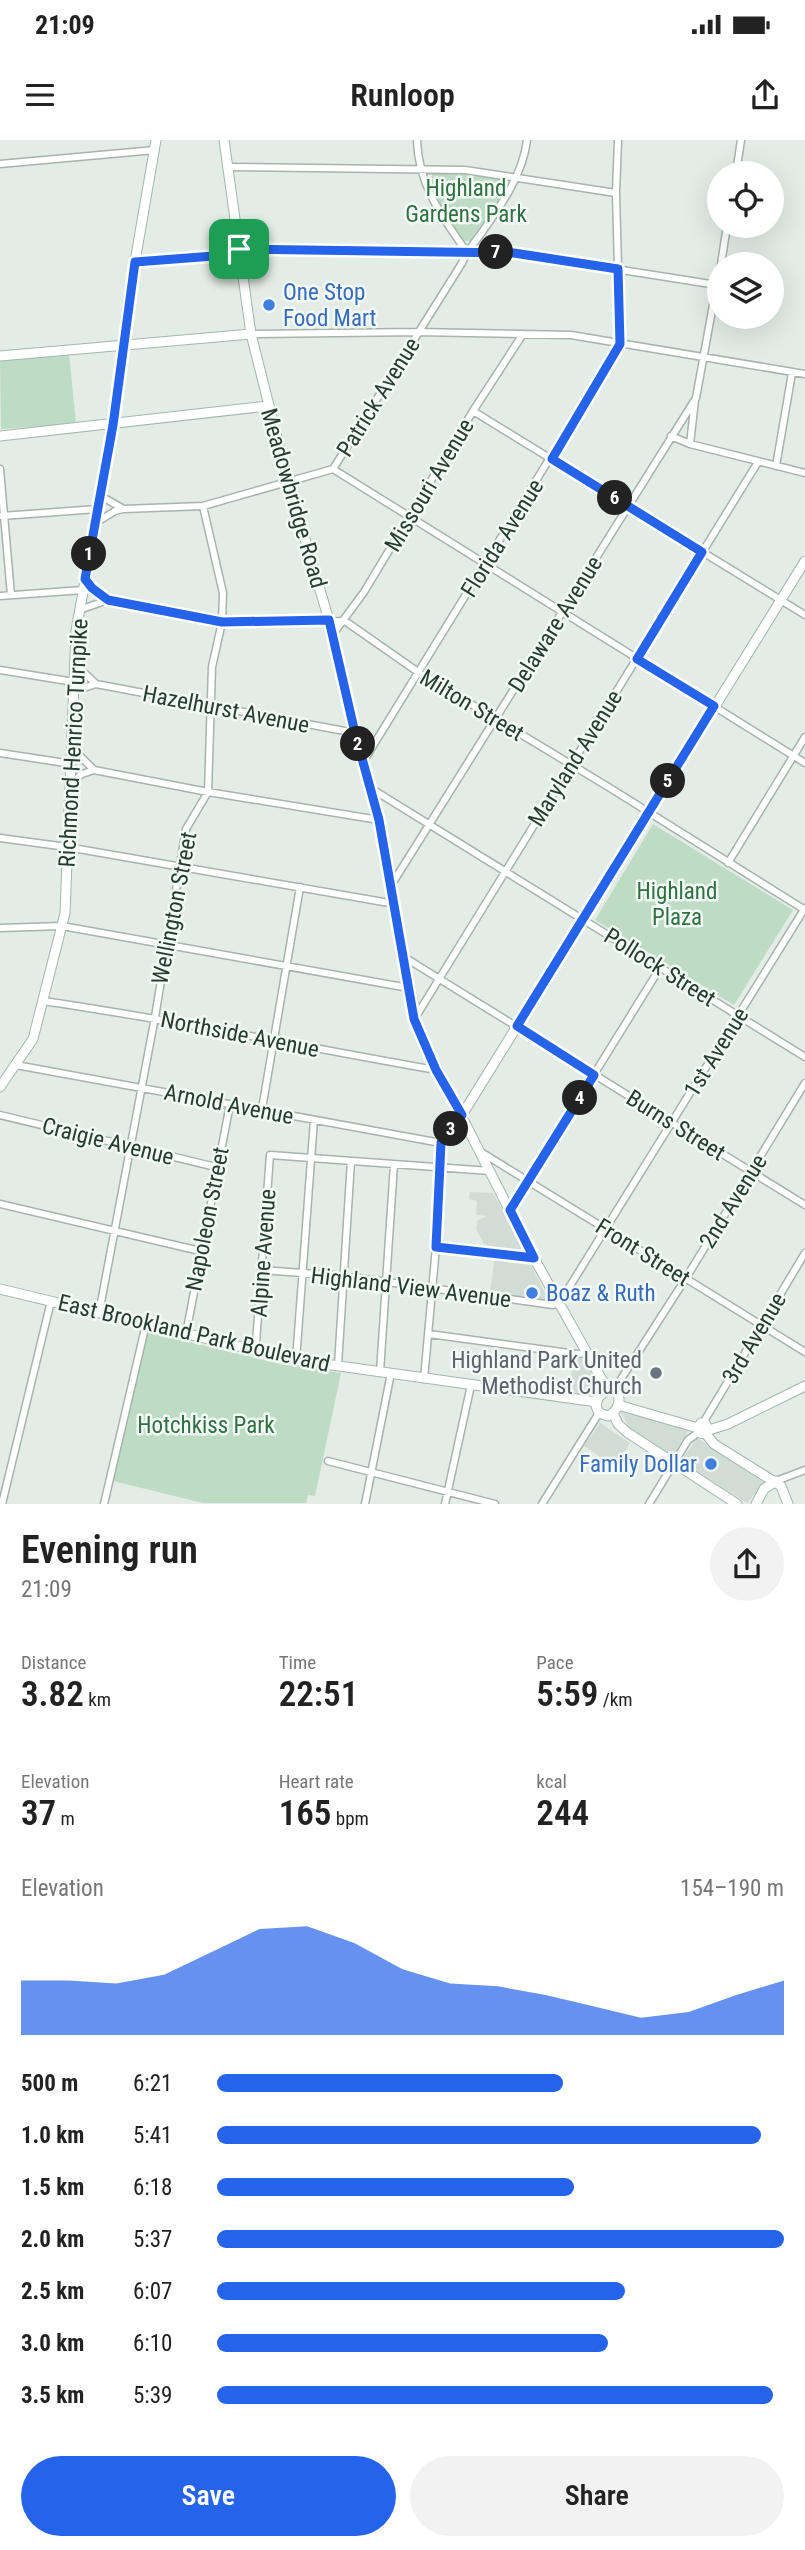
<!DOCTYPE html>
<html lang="en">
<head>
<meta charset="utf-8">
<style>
	body { margin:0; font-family:"Roboto Condensed",sans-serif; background:#f2f2f2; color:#222; height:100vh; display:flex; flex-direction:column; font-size:26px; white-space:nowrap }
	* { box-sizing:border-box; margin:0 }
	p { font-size:23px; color:#767676 }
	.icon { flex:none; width:38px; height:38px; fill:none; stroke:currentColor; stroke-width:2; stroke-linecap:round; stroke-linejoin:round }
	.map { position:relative; height:1364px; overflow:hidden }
	.details { display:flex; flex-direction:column; background:#fff; flex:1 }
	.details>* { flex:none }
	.tools { position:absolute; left:707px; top:21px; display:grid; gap:14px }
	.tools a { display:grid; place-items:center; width:77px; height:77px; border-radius:50%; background:#fff; box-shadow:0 7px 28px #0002; font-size:35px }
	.pin { position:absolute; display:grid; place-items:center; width:60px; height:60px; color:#fff; margin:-30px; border-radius:14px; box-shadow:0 4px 10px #0006 }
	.km { position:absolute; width:35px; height:35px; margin:-18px; border-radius:50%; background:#222; color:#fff; font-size:19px; line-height:35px; text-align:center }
	.round { display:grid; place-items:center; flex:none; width:74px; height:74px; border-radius:37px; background:#f2f2f2 }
	.head { display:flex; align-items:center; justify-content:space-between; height:119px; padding:0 21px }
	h1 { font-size:38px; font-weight:600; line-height:52px }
	.stats { display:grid; grid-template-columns:repeat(3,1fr); gap:10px; height:119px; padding:7px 21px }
	.stats div { display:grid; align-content:center }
	.stats b { font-size:35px; font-weight:600 }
	.stats small { font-size:19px; font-weight:400 }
	.stats p { font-size:19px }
	.chart { height:196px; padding:14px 21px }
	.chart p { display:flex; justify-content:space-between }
	.chart svg { width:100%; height:126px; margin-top:7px; fill:#2563eb; opacity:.7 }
	.cta { display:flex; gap:14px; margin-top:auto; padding:14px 21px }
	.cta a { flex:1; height:80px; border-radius:42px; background:#2563eb; color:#fff; font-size:28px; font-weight:600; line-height:80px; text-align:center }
	.cta a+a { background:#f2f2f2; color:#222 }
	ul { padding:0 21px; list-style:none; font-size:23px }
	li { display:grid; grid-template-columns:112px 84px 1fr; align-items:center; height:52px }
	li i { height:18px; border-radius:9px; background:#2563eb }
	.status { display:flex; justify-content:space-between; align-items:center; height:49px; padding:0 35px; background:#fff; direction:ltr }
	.status svg { height:19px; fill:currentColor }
	header { display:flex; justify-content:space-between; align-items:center; height:91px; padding:0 21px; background:#fff; font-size:32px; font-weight:600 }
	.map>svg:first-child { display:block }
	.built { fill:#d1dcd6 }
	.green { fill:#bddcc3 }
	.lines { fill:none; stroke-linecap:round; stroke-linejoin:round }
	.street-casing { stroke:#a6b4ad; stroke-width:9 }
	.secondary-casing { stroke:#a2b7ae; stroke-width:11 }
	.street { stroke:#fff; stroke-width:6 }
	.secondary { stroke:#fff; stroke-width:9 }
	.route-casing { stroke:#fff; stroke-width:14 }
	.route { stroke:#2563eb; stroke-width:9 }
	.shop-dot { fill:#3f7fe0; stroke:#f3f9f5; stroke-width:2.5 }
	.worship-dot { fill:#6b7280; stroke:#f3f9f5; stroke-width:2.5 }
	.labels { text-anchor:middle; stroke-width:5; stroke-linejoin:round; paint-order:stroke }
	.park-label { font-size:23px; fill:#307143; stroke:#f3f9f5 }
	.shop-label { font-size:23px; fill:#366cbe; stroke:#f3f9f5; text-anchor:start }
	.street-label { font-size:23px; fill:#243c33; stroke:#f3f9f5 }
	.worship-label { font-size:23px; fill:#5b616d; stroke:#f3f9f5; text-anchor:end }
</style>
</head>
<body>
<div class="status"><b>21:09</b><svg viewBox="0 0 49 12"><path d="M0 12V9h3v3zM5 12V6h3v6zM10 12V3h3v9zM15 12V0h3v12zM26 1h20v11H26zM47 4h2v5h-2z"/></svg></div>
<header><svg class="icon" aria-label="menu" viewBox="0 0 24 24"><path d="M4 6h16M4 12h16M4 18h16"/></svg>Runloop<svg class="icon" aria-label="share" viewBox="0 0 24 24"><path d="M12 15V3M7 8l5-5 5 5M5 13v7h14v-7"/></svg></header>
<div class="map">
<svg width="805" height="1364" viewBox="0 0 805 1364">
	<rect width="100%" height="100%" fill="#e3ece7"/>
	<path class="built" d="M470,1052L493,1053L525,1111L522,1113L506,1111L484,1104L476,1089L478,1080L487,1076L476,1075L477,1061L469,1059Z
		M495,1117L529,1122L547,1157L546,1160L490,1152Z
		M564,1214L583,1217L600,1249L598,1257L570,1253L572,1227L567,1226Z
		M621,1272L648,1277L688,1291L672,1317L631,1291Z
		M600,1283L630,1303L616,1327L584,1306Z
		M697,1298L766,1340L747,1363L680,1322Z"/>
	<path class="green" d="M433,33L481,36L482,33L503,40L505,44L504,52L472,101H465C448,86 437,64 429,43Z
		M69,213L76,284L1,289L0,219Z
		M653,684L793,770L734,865L595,780Z
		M148,1192L280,1224L341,1233L315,1356L308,1355L306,1363H203L113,1341Z"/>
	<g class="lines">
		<defs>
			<path id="street" d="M417,0C418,44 442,77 466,111
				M0,24L155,10
				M228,27L465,30L616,53
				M736,33L741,0
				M239,109L514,113L717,145
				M135,122L240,114
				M721,124L727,86
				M251,194L418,192L571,195L805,234
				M473,271L805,475
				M671,296L690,304L805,333
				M690,304L695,260
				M776,326L792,233
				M0,329L11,455
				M333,329L805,623
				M99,355L122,368
				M2,376L97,369
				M94,384L115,371L123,369L203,366L333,329L462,123C466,111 473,105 480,95C500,67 523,35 527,0
				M85,439L92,448L108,460L222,482L345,481L418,532L610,648L805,770
				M0,456L83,450
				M79,470L108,460
				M333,494L364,452L473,271L523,194
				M75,524L96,544
				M0,530L74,542
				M74,551L96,544L355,593
				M72,608L94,630L208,652L379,680
				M0,613L72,624
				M363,622L620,204L616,53L618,0
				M71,643L82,634L94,630
				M372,649L805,917
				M0,698L67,707L395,764
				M728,723L805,597
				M392,744L696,258L719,132
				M0,788L62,786L409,848
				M404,817L805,1065
				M43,861C175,880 305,907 436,930
				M415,878L758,322
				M16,925L441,1003L436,1107L424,1239
				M262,969L300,747
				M0,975L216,1027
				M481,1012L805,1212
				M0,1064L200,1111
				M510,1070L660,828
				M436,1107L534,1118
				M261,1130L344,1136L553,1165L560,1162L805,768
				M99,1173L155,877L186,689L208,652L212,527L222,482L223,453L203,366
				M186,1194L230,964
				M429,1194L577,1214L586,1213
				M254,1211L256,1203L270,1015L490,1031
				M296,1220L314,980
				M338,1225L351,1021
				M380,1232L394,1024
				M614,1250L686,1138L805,943
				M703,1283L805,1113
				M328,1321L495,1364
				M776,1341L805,1330
				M2,1364L51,1161
				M104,1364L146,1184
				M365,1364L391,1233
				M445,1364L471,1245
				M542,1364L599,1273
				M649,1364L688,1300L699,1292"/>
			<path id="secondary" d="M224,0L251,194L288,341L333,494L355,593L379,680L418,891L534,1118L607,1249
				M0,216L251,194
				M0,296L268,266
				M0,947L33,899L65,773L76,491L113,285L128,162L156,0
				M441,1003L462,975L805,421
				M0,1149L296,1220L597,1262
				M607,1249L615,1250C623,1259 618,1271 608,1276L599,1273L596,1266L598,1258Z
				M618,1265L698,1288
				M613,1273L618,1284L628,1293L737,1364
				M709,1290L705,1283H701L698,1288L700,1293L706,1294L709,1290L728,1284L805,1246
				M706,1294L714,1304L781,1346L788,1364
				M756,1364L764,1349L776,1341"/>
		</defs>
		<use href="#street" class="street-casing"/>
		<use href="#secondary" class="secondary-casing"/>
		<use href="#street" class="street"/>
		<use href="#secondary" class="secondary"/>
	</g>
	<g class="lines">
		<defs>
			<path id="route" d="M239,109L514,113L618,129L620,204L552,319L702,412L637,519L714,566L517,886L594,935L510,1070L534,1118L436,1107L441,1003L462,975L436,930L414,879L379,680L355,593L329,480L222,482L108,460L92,448L85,439L113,285L135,122L240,114Z"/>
		</defs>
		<use href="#route" class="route-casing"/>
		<use href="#route" class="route"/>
	</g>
	<g class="shop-dot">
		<circle cx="269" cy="165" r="7"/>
		<circle cx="532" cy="1153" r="7"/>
		<circle cx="711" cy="1324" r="7"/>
	</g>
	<circle class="worship-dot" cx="656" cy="1233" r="7"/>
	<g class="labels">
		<g class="park-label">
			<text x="466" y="56">Highland<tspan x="466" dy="26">Gardens Park</tspan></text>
			<text x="677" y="759">Highland<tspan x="677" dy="26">Plaza</tspan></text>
			<text x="206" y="1293">Hotchkiss Park</text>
		</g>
		<g class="shop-label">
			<text x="283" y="160">One Stop<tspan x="283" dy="26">Food Mart</tspan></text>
			<text x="546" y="1161">Boaz &amp; Ruth</text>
			<text x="697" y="1332" text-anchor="end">Family Dollar</text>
		</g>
		<g class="street-label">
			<text transform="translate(378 257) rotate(-58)" y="8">Patrick Avenue</text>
			<text transform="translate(429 345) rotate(-59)" y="8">Missouri Avenue</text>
			<text transform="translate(294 358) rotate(74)" y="8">Meadowbridge Road</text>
			<text transform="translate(502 398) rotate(-58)" y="8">Florida Avenue</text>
			<text transform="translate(555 484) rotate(-58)" y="8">Delaware Avenue</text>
			<text transform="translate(472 565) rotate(31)" y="8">Milton Street</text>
			<text transform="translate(226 569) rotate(11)" y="8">Hazelhurst Avenue</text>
			<text transform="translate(73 603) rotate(-87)" y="8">Richmond Henrico Turnpike</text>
			<text transform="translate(575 618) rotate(-58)" y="8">Maryland Avenue</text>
			<text transform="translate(174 768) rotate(-79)" y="8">Wellington Street</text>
			<text transform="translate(660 827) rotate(32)" y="8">Pollock Street</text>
			<text transform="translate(240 894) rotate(11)" y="8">Northside Avenue</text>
			<text transform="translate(716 912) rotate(-58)" y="8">1st Avenue</text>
			<text transform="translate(229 964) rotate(11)" y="8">Arnold Avenue</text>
			<text transform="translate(676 985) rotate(32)" y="8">Burns Street</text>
			<text transform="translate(108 1001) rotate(14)" y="8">Craigie Avenue</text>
			<text transform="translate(733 1061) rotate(-58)" y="8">2nd Avenue</text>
			<text transform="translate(207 1079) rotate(-79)" y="8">Napoleon Street</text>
			<text transform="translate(643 1112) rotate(32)" y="8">Front Street</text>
			<text transform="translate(263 1113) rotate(-86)" y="8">Alpine Avenue</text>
			<text transform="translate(411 1147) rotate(7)" y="8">Highland View Avenue</text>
			<text transform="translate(194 1193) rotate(13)" y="8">East Brookland Park Boulevard</text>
			<text transform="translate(754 1198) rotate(-59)" y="8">3rd Avenue</text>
		</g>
		<g class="worship-label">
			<text x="642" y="1228">Highland Park United<tspan x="642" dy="26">Methodist Church</tspan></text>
		</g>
	</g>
</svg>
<div class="tools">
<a><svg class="icon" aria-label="locate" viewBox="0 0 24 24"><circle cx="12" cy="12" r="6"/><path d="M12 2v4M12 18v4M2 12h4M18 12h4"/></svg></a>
<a><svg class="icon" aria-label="layers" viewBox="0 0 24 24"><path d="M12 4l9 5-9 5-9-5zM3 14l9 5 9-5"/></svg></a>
</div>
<div class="pin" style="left:239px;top:109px;background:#1e9e55"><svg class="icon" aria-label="arrive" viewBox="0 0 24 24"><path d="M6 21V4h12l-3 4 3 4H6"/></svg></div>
<b class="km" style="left:89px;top:414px">1</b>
<b class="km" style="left:358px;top:604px">2</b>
<b class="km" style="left:451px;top:989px">3</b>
<b class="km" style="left:580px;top:958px">4</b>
<b class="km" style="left:668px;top:641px">5</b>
<b class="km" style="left:615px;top:358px">6</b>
<b class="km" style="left:496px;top:112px">7</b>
</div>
<section class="details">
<div class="head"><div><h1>Evening run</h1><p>21:09</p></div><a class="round"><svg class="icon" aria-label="share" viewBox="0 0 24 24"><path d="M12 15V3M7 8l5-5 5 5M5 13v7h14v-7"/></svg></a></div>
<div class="stats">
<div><p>Distance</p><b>3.82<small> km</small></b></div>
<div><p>Time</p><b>22:51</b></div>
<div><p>Pace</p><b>5:59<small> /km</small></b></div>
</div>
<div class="stats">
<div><p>Elevation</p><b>37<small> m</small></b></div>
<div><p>Heart rate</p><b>165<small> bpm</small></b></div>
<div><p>kcal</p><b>244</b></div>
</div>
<div class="chart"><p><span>Elevation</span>154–190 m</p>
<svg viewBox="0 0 160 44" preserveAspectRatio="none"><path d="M0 44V25L10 25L20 26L30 23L40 15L50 7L60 6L70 12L80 21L90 26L100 27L110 30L120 34L130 38L140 36L150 30L160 25V44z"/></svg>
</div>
<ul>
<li><b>500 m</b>6:21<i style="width:61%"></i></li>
<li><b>1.0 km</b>5:41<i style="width:96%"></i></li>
<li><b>1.5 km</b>6:18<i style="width:63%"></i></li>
<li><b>2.0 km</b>5:37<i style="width:100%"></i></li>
<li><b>2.5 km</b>6:07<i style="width:72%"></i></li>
<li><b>3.0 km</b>6:10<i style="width:69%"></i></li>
<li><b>3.5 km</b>5:39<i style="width:98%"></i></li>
</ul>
<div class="cta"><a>Save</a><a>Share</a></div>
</section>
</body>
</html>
